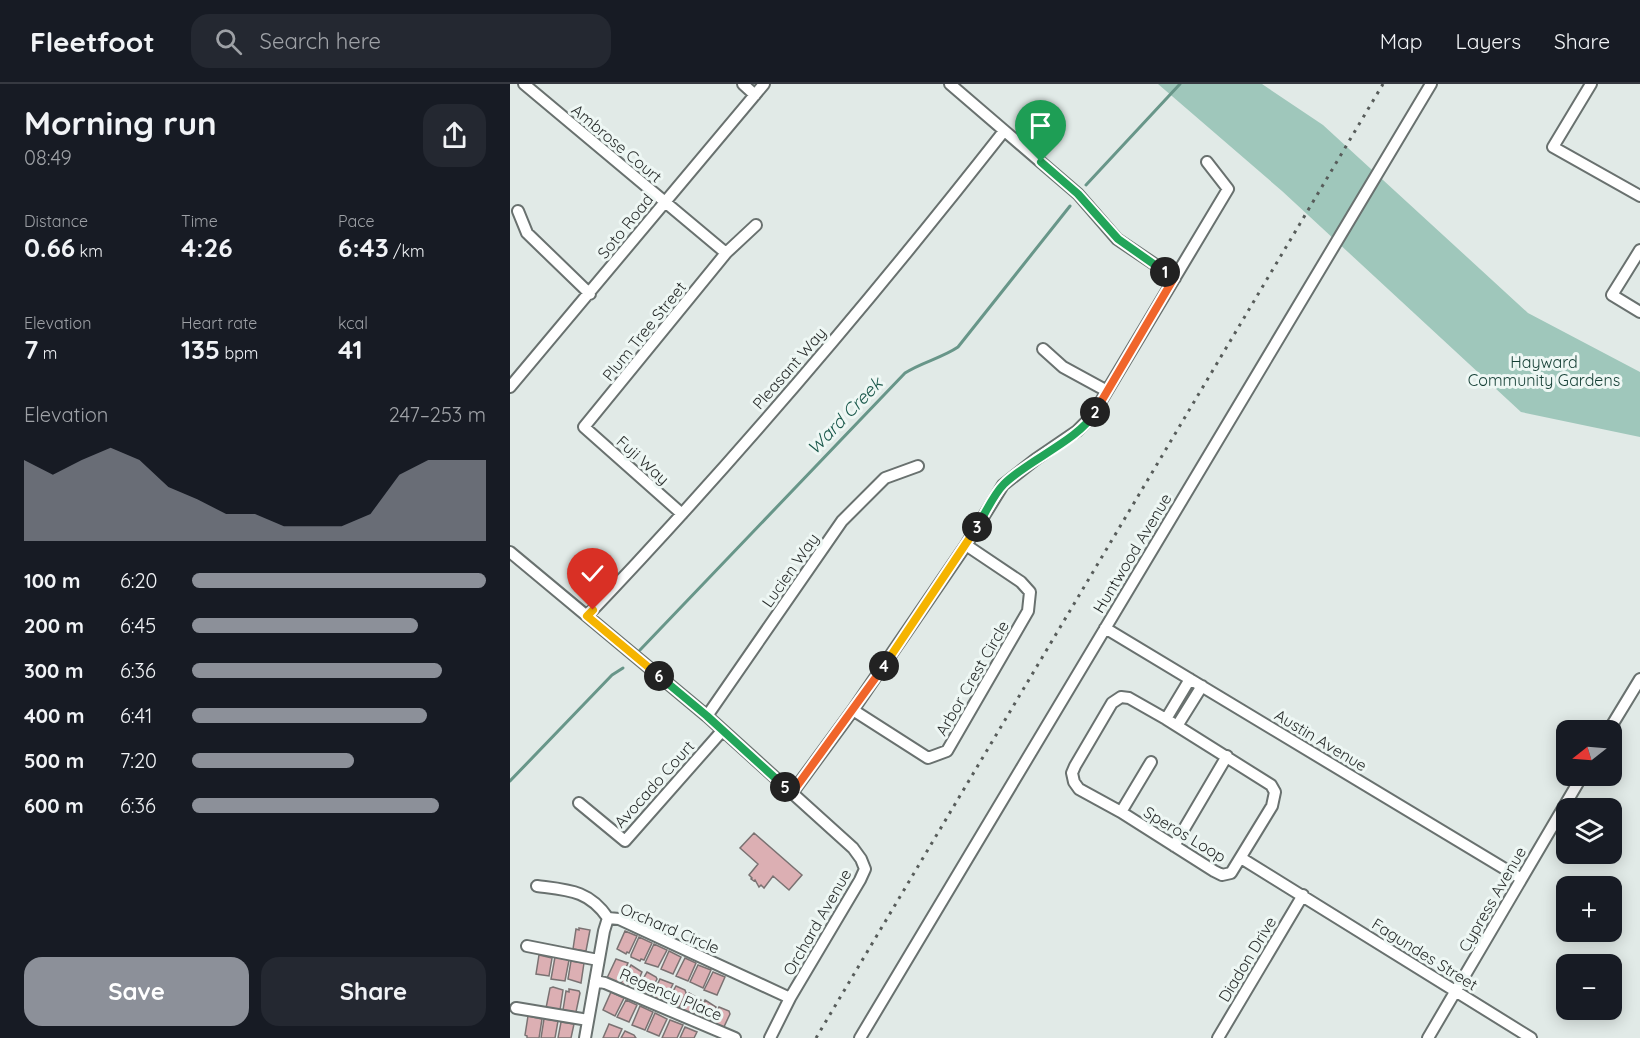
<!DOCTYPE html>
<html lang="en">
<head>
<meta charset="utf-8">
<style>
	body { margin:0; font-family:Quicksand,sans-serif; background:#242831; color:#f1f3f6; height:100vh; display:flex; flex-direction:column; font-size:22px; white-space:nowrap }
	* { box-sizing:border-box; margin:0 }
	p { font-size:20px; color:#9ea1a6 }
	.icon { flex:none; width:33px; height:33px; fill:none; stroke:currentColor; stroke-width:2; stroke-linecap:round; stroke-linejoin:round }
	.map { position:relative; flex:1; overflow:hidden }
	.sheet { display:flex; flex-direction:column; background:#171b24; width:510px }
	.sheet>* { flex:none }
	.needle { width:39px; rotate:253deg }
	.fabs { position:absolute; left:1046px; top:636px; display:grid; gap:12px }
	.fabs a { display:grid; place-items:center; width:66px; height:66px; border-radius:12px; background:#171b24; box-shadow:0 3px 15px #0003; font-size:30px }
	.pin { position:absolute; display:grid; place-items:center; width:51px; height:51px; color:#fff; margin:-62px -26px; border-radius:50% 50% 50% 0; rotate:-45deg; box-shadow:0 0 6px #0007 }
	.pin .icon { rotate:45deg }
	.km { position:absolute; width:30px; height:30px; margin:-15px; border-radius:50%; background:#222; color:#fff; font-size:16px; line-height:30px; text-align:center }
	.round { display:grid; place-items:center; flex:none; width:63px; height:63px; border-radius:18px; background:#242831 }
	.overview { display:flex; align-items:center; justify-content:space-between; height:102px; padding:0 24px }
	h1 { font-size:33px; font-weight:700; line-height:45px }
	.stats { display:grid; grid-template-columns:repeat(3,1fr); gap:9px; height:102px; padding:6px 24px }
	.stats div { display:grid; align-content:center }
	.stats b { font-size:26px; font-weight:700 }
	.stats small { font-size:16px; font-weight:400 }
	.stats p { font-size:16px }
	.chart { height:168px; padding:12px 24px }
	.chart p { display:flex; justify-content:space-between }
	.chart svg { width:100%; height:108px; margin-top:6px; fill:#8c9099; opacity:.7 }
	.button { display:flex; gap:12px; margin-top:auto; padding:12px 24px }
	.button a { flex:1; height:69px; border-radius:18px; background:#8c9099; color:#fff; font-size:24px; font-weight:700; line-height:69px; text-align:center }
	.button a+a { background:#242831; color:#f1f3f6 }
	ul { padding:0 24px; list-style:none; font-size:20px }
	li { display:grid; grid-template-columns:96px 72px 1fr; align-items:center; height:45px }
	li i { height:15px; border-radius:8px; background:#8c9099 }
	header { display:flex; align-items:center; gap:36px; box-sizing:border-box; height:84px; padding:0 30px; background:#171b24; border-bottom:2px solid #363941 }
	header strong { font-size:28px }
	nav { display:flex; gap:33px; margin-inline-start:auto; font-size:21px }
	.search { width:420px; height:54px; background:#242831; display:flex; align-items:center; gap:15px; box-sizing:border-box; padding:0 21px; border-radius:18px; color:#9ea1a6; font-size:22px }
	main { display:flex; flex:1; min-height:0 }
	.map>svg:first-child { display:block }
	.green { fill:#9fc7bb }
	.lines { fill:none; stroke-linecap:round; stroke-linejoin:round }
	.stream { stroke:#689689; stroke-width:3 }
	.building { fill:#dcafb3; stroke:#7a7272; stroke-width:1.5 }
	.minor-casing { stroke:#69716f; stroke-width:14 }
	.minor { stroke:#fff; stroke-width:10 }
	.rail { stroke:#575c5a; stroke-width:3; stroke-dasharray:3 6; stroke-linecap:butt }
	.split-1-casing { stroke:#fff; stroke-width:12 }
	.split-2-casing { stroke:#fff; stroke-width:12 }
	.split-3-casing { stroke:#fff; stroke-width:12 }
	.split-4-casing { stroke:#fff; stroke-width:12 }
	.split-5-casing { stroke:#fff; stroke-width:12 }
	.split-6-casing { stroke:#fff; stroke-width:12 }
	.split-7-casing { stroke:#fff; stroke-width:12 }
	.split-1 { stroke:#22a559; stroke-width:8 }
	.split-2 { stroke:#f0652b; stroke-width:8 }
	.split-3 { stroke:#22a559; stroke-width:8 }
	.split-4 { stroke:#f5b400; stroke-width:8 }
	.split-5 { stroke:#f0652b; stroke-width:8 }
	.split-6 { stroke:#22a559; stroke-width:8 }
	.split-7 { stroke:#f5b400; stroke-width:8 }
	.labels { text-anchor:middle; stroke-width:6; stroke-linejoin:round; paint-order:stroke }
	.street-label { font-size:16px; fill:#292d2c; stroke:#eef7f4 }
	.park-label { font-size:16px; fill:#153f35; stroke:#eef7f4 }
	.water-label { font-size:18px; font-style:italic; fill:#1a584b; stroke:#eef7f4 }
</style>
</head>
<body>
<header>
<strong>Fleetfoot</strong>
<div class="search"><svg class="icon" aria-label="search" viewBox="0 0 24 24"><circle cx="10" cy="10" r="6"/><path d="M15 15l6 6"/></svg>Search here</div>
<nav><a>Map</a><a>Layers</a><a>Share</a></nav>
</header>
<main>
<section class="sheet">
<div class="overview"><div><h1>Morning run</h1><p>08:49</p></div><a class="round"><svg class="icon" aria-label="share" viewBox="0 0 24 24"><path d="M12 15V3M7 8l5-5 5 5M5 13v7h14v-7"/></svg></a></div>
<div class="stats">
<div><p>Distance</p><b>0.66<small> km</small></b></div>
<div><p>Time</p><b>4:26</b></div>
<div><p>Pace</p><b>6:43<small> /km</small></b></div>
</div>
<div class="stats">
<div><p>Elevation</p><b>7<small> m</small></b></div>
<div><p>Heart rate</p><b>135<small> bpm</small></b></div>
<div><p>kcal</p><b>41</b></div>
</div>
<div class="chart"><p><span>Elevation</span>247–253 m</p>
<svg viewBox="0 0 160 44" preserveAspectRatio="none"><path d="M0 44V11L10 17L20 11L30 6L40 11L50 22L60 27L70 33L80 33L90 38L100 38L110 38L120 33L130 17L140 11L150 11L160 11V44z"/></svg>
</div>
<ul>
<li><b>100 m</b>6:20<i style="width:100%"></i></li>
<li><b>200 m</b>6:45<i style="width:77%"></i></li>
<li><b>300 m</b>6:36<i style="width:85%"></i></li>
<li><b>400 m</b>6:41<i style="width:80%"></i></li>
<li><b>500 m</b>7:20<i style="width:55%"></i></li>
<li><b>600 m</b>6:36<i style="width:84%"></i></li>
</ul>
<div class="button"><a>Save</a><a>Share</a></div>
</section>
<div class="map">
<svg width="1130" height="954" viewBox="0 0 1130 954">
	<rect width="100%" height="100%" fill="#e1eae7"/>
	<path class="green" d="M648,0H752L813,41L1018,229L1130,288V353L1011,328L772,107Z"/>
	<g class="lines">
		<path class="stream" d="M576,101L670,0
			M130,566L395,289C412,278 432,274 448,263L560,122
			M0,697L102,591L113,584"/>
	</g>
	<path class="building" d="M244,749L292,791L279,806L263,792L254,804L251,801L249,803L245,796L244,797L241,795L242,794L239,791L248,780L230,764Z
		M69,844L80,846L76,867L63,865L66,845L69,846Z
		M115,847L127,852L119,869L117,868L116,870L107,865Z
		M129,853L142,859L134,876L131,875L130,877L121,873V871Z
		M144,860L157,866L148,883L135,879Z
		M159,867L171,873L163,890L151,885Z
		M29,871L42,874L39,892L26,890Z
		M45,873L59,876L55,897L41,895Z
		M175,874L186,879L178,897L166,892Z
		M106,875L118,879L109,899L97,894Z
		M61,877L74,879L71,899L58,895Z
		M121,881L132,888L124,906L111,899Z
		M188,881L201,886L193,904L180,898Z
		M137,888L146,893L147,895L138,912L126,907Z
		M203,888L215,893L207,911L194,906Z
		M150,895L163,900L153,920L141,914Z
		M166,902L175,906L176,909L168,926L156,920Z
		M43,903L53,906L50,926L36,924L40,904Z
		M59,905L69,907L70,909L66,928L53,926L56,907L59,908Z
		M101,908L114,914L105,932L93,926Z
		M179,909L191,916L183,933L171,928Z
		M116,916L127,921L119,938L107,933Z
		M195,916L206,923L198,941L186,935Z
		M130,922L143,928L135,946L122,941Z
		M209,923L219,927L220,930L212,947L200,942Z
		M145,929L157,935L149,952L137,947Z
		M18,932L32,935L29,954H17V952L15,951Z
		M34,935L48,937L45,954H31Z
		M160,936L173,941L167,954H152Z
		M51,938L64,940L61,954H48Z
		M99,940L112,945L108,954H93Z
		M175,943L187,948L184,954H170Z
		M115,947L124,951L126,954H111Z"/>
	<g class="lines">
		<defs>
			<path id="minor" d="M14,0L216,169
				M233,0L245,11
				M440,0L568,110L607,155L665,194
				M1081,0L1043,63L1130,112
				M8,127L17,149L80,210
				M1130,166L1102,211L1130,228
				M533,265L553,283L597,307
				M0,303L254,0
				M172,430L74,343L216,169L246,141
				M0,468L197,632L343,764L351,775L355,785L350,796L280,914L260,954
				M77,532C224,378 362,215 494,47
				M595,544L1010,794
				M611,613L619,614L656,635L761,701L765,708L762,722L721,789L712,791L704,787L611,728L569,705L564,698L562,689L565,682L602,619Z
				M343,626L418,674L437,667L518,527L520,508L511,498L456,461
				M197,632L332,437L375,394L408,382
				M656,635L680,595
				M667,642L692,602
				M1099,646L1130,595
				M282,709L343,626L456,461L493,401L526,375L567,347L582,332L718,105L697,78
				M69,719L115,757L212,647
				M611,728L641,678
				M664,762L717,672
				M731,774L1021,954
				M27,802C58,806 79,806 98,834
				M17,862L88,876
				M85,897L95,899L225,954
				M6,924L78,936
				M75,954L94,847L98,834L109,835L280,914
				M350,954L921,0
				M708,954L793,811
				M918,954L1072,692"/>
		</defs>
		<use href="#minor" class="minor-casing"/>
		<use href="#minor" class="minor"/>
		<path class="rail" d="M306,954L873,0"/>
	</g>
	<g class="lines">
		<defs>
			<path id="split-1" d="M531,78L568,110L608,155L655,188"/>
			<path id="split-2" d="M585,328L664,194L655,188"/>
			<path id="split-3" d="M467,443C475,430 483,411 494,400C518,376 569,356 585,328"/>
			<path id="split-4" d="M374,582L467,443"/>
			<path id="split-5" d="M275,703L282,709L374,582"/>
			<path id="split-6" d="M149,592L197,632L275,703"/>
			<path id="split-7" d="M83,526L77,532L149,592"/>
		</defs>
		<use href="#split-1" class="split-1-casing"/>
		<use href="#split-2" class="split-2-casing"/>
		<use href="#split-3" class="split-3-casing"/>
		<use href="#split-4" class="split-4-casing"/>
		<use href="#split-5" class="split-5-casing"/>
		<use href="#split-6" class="split-6-casing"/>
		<use href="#split-7" class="split-7-casing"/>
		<use href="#split-1" class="split-1"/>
		<use href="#split-2" class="split-2"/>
		<use href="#split-3" class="split-3"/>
		<use href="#split-4" class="split-4"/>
		<use href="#split-5" class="split-5"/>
		<use href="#split-6" class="split-6"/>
		<use href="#split-7" class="split-7"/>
	</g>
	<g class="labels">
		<g class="street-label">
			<text transform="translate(107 59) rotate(40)" y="6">Ambrose Court</text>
			<text transform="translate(115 142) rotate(-51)" y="6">Soto Road</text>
			<text transform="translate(134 247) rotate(-51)" y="6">Plum Tree Street</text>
			<text transform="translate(279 284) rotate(-49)" y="6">Pleasant Way</text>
			<text transform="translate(133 376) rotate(42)" y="6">Fuji Way</text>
			<text transform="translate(622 469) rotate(-59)" y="6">Huntwood Avenue</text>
			<text transform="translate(280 486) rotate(-55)" y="6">Lucien Way</text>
			<text transform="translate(462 594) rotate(-60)" y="6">Arbor Crest Circle</text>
			<text transform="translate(811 656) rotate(31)" y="6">Austin Avenue</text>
			<text transform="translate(144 700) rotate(-48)" y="6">Avocado Court</text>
			<text transform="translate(675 750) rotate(31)" y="6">Speros Loop</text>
			<text transform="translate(982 815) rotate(-60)" y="6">Cypress Avenue</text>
			<text transform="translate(307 838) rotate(-60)" y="6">Orchard Avenue</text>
			<text transform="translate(160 844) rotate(23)" y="6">Orchard Circle</text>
			<text transform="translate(915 870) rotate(32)" y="6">Fagundes Street</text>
			<text transform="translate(737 875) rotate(-59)" y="6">Diadon Drive</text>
			<text transform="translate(161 910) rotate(23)" y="6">Regency Place</text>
		</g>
		<g class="park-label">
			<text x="1034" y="284">Hayward<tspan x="1034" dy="18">Community Gardens</tspan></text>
		</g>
		<g class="water-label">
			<text transform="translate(335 332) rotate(-46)" y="6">Ward Creek</text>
		</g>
	</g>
</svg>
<div class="fabs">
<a><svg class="needle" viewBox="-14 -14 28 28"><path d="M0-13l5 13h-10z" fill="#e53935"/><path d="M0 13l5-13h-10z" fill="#9ea1a6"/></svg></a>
<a><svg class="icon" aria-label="layers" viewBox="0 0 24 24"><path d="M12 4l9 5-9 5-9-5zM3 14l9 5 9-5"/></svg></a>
<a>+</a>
<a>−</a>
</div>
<div class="pin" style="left:531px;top:78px;background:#1e9e55"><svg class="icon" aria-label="arrive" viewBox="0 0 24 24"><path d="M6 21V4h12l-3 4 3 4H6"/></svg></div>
<div class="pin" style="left:83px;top:526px;background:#d93025"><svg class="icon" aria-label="check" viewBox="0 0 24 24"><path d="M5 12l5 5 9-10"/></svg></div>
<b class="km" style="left:655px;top:188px">1</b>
<b class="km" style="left:585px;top:328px">2</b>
<b class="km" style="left:467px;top:443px">3</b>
<b class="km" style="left:374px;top:582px">4</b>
<b class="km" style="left:275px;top:703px">5</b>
<b class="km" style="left:149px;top:592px">6</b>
</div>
</main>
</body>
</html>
